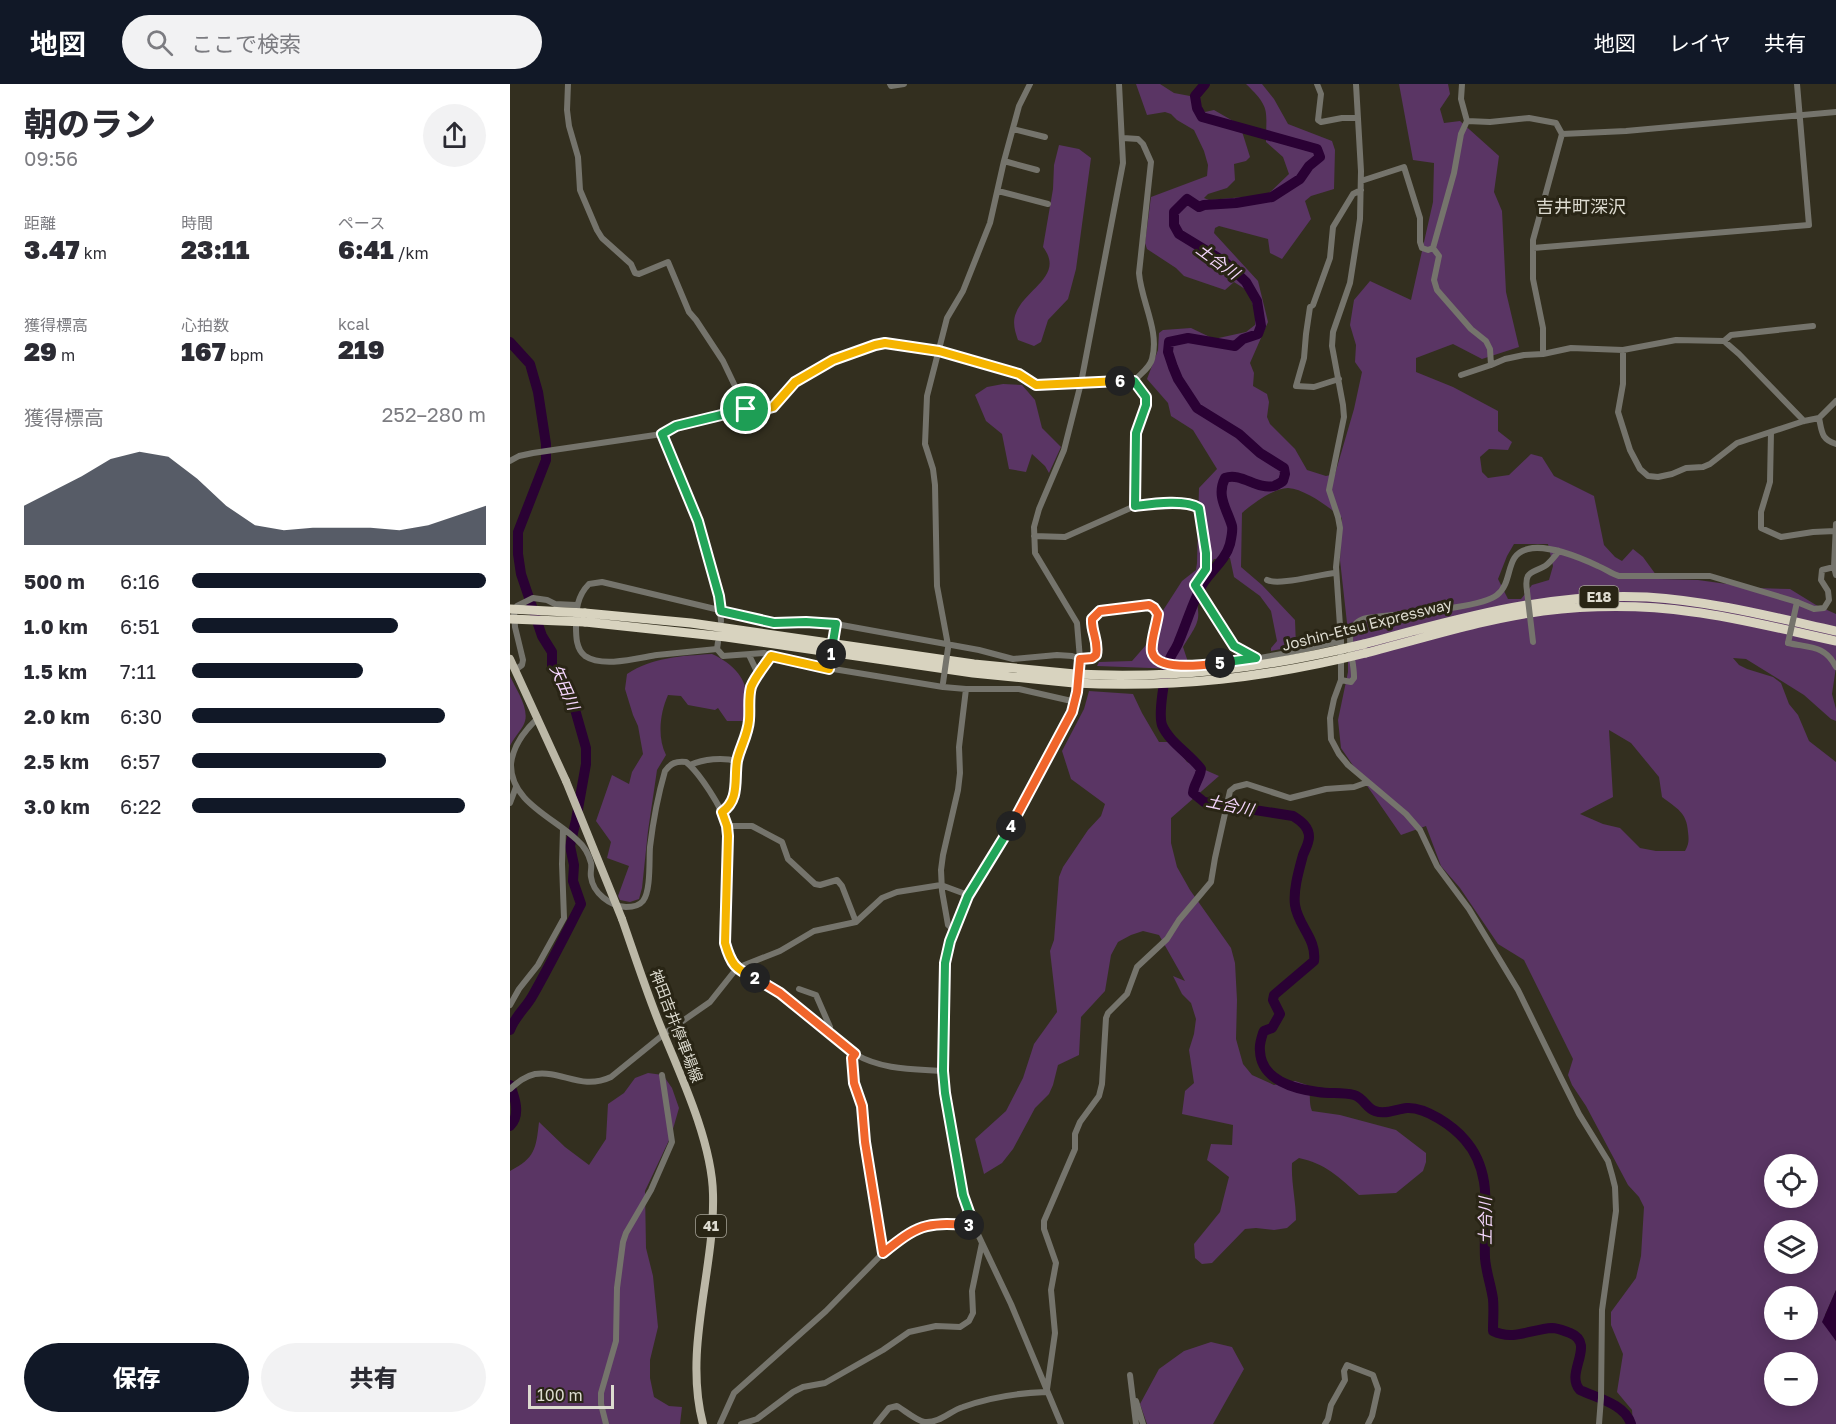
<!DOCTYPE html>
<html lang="ja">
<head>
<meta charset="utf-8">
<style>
	body { margin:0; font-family:"Golos Text","Noto Sans JP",sans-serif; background:#f2f2f3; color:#2b2b33; height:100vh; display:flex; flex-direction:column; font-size:22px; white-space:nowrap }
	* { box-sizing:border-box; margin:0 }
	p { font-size:20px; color:#7c7c81 }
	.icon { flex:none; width:33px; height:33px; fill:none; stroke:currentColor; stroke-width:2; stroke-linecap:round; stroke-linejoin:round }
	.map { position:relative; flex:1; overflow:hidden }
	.drawer { display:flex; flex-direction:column; background:#fff; width:510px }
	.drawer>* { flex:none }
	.fabs { position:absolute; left:1254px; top:1070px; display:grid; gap:12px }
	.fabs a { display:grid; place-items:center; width:54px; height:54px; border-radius:50%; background:#fff; box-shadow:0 3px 15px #0003; font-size:30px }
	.scale { position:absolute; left:18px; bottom:15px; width:86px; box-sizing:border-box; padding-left:6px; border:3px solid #dddbd0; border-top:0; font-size:16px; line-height:21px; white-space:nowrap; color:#dddbd0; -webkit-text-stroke:4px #292515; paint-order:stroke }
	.pin { position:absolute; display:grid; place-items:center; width:51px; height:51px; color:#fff; margin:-26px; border:3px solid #fff; border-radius:50%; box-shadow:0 2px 6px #0007 }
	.km { position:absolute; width:30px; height:30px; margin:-15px; border-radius:50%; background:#222; color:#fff; font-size:16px; line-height:30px; text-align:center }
	.round { display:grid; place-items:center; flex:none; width:63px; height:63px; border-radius:32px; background:#f2f2f3 }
	.overview { display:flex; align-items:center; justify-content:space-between; height:102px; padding:0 24px }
	h1 { font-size:33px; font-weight:800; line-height:45px }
	.stats { display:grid; grid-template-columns:repeat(3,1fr); gap:9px; height:102px; padding:6px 24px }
	.stats div { display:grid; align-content:center }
	.stats b { font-size:26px; font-weight:800 }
	.stats small { font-size:16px; font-weight:400 }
	.stats p { font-size:16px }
	.chart { height:168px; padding:12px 24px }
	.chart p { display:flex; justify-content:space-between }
	.chart svg { width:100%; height:108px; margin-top:6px; fill:#111827; opacity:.7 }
	.cta { display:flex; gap:12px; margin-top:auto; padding:12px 24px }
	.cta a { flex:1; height:69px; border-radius:36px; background:#111827; color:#fff; font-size:24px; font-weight:800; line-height:69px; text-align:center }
	.cta a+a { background:#f2f2f3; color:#2b2b33 }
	ul { padding:0 24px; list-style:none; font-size:20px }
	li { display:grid; grid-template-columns:96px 72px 1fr; align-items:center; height:45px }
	li i { height:15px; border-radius:8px; background:#111827 }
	header { display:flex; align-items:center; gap:36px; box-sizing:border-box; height:84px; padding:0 30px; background:#111827; color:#fff }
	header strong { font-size:28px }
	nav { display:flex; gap:33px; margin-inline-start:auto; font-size:21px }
	.search { width:420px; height:54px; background:#f2f2f3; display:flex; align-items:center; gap:15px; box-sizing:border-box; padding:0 21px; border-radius:33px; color:#7c7c81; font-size:22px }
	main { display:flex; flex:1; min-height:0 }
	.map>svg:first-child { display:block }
	.green { fill:#5a3564; fill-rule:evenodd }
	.water { fill:#2a0134 }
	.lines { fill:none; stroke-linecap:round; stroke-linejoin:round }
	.river { stroke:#2a0134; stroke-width:10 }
	.minor { stroke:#75746c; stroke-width:6 }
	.major { stroke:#bcb8a7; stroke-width:8 }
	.highway { stroke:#d8d3bf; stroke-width:9 }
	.minor-bridge { stroke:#75746c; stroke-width:6 }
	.major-bridge { stroke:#bcb8a7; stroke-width:8 }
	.highway-bridge { stroke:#d8d3bf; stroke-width:9 }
	.split-1-casing { stroke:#fff; stroke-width:12 }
	.split-2-casing { stroke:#fff; stroke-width:12 }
	.split-3-casing { stroke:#fff; stroke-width:12 }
	.split-4-casing { stroke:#fff; stroke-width:12 }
	.split-5-casing { stroke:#fff; stroke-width:12 }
	.split-6-casing { stroke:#fff; stroke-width:12 }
	.split-7-casing { stroke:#fff; stroke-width:12 }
	.split-1 { stroke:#22a559; stroke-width:8 }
	.split-2 { stroke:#f5b400; stroke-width:8 }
	.split-3 { stroke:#f0652b; stroke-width:8 }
	.split-4 { stroke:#22a559; stroke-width:8 }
	.split-5 { stroke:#f0652b; stroke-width:8 }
	.split-6 { stroke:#22a559; stroke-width:8 }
	.split-7 { stroke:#f5b400; stroke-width:8 }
	.labels { text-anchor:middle; stroke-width:6; stroke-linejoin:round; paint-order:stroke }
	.shield { fill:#292515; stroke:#a7a498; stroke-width:1.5 }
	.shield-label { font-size:14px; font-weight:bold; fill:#dddbd0 }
	.street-label { font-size:15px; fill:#dddbd0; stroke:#292515 }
	.water-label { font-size:16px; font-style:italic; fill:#f6d7fe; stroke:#292515 }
	.quarter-label { font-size:18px; fill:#dddbd0; stroke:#292515 }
</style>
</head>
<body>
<header>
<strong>地図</strong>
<div class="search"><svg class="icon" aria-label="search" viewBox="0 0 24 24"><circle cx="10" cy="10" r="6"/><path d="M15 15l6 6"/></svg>ここで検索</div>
<nav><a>地図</a><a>レイヤ</a><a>共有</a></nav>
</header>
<main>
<section class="drawer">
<div class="overview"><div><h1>朝のラン</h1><p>09:56</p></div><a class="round"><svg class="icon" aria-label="share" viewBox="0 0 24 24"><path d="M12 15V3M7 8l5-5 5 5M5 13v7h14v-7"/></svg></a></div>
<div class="stats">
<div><p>距離</p><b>3.47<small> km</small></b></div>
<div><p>時間</p><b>23:11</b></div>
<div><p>ペース</p><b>6:41<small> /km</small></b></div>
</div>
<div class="stats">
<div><p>獲得標高</p><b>29<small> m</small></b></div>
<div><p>心拍数</p><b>167<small> bpm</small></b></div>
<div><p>kcal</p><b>219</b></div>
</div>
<div class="chart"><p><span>獲得標高</span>252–280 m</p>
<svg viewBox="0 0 160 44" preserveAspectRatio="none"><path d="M0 44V28L10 22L20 16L30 9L40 6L50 8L60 17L70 28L80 36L90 38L100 37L110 37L120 37L130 38L140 36L150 32L160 28V44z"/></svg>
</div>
<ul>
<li><b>500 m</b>6:16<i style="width:100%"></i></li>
<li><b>1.0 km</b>6:51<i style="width:70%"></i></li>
<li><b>1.5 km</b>7:11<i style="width:58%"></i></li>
<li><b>2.0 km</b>6:30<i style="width:86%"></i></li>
<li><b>2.5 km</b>6:57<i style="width:66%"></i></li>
<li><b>3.0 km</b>6:22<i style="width:93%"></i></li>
</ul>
<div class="cta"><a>保存</a><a>共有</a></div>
</section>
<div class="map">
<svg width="1326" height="1340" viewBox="0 0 1326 1340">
	<rect width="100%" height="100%" fill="#332f1f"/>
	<path class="green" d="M626,0H650L664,9L680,12L695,28L704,26L730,41L740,73L736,77L724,80L725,96L717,104L698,110L694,114L699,116L757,111L779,90L773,73L756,58C756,26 761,24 736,0H752L764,15L778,40L822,57L825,66L824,105L801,112L795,117L801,135L772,175L760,169L758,155L709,142L705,144L704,149L748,197L758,238L740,279L744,289L743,302L757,310L759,318L757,333L760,340L785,365L797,386L816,392L825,390L844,325L852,288L845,278L846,261L840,241L844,216L860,197L901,216L923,118L924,79L903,76L889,0H938L940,10L930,25L934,39L950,37L989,72L984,108L992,127L996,208L1009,263L972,275L943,260L906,274V288L943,303L988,327V347L1002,358L998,366L979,365L970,373L972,388L978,394L999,391L1021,370L1032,373L1044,392L1084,412L1094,461L1105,473L1112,477L1123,465L1133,473L1149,495L1188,496L1246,504L1280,505L1306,521L1326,530V583L1322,610L1326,625V637L1321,635L1294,611L1236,575L1223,574L1229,581L1237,585L1263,593L1271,599L1279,620L1288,631L1299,657L1326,678V1206L1315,1231L1326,1257V1340H1123L1122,1326L1107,1308L1113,1270L1101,1241V1228L1126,1194L1131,1172L1134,1123L1129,1113L1118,1101L1076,1022L1062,1001L1058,991L1063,975L1014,876L988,860L950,804L931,782L916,742L891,751L831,664L828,636L838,588V548L830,476L832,434C819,423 795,405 778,404C764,404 742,420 732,429L731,483L752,501L785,536L786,562L761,567V564L767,557L761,527L750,512L724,493L720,474L704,475L684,507C692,537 689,537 673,563L678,578L667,585L587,582L589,578L622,577L651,544L652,528L672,497L686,486L687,479L689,404L707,385L683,346L661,332L658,319L637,295L648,266L649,249L653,246L681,244L704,255L736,248L745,241V227L738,207L724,198L715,206L674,192L666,184L637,165L635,159L641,113L697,92L698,81L694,67L684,46L667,36L661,30L655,28L637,31ZM1004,460H1038L1043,482L1039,496L1022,501L1011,515H998L988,495L997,472ZM1099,646L1121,659L1149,693L1152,713C1166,724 1177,728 1178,748C1179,756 1179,760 1175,767H1146L1130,764L1110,744L1093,740L1070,730L1103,713ZM1264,1080H1298V1113H1264ZM1264,1146H1298V1179H1264ZM1264,1212H1298V1245H1264ZM1264,1278H1298V1311H1264Z
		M549,61L569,65L581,74L566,185L558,215L538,236L531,258L524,262L508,256C505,248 502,238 506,229C516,204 555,192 533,163L543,105L544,81Z
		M493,300L512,301L525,316L532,344L551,363L539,389L535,382L522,370L516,388L499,385L492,350L476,337L465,311L477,303Z
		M202,570C217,577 234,589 236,608C237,617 235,628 234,637H217L208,624L205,626L178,621L171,612L158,611C150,629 147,653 156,671L147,686L138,747L132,804L129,815L120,818L110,816L108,812L119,782L97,774L101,758L86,737L102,691L119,700L122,688L133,670L128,642L123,631L115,605L117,590C143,573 171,572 202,570Z
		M0,592C6,606 22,627 13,642C9,649 3,655 0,662Z
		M579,607L623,610L632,629L649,658H662L677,678L709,692L661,734V759L667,783L680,806L721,864L725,879L727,916L726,955L733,980L742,991L764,1001L785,997L797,1001C802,1011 798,1017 802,1027L830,1031L886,1046L916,1069V1078L913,1087L886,1109L849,1111C829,1093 816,1080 789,1074L782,1079C781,1098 786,1117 786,1136L777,1144L764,1146L746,1144L735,1145L702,1179L692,1180L685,1174L684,1160L710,1128L719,1093L697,1076L701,1060L722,1061L723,1041L672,1030L675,1007L684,999L679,966L684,950L686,935L681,919L672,910L663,892L675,897L649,851L633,847L621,851L608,858L601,871L595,907L571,933L569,971L548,981L543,1001L539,1010L525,1024L503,1065L492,1079L474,1090L465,1055L496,1027L513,994L524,960L547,928L540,867L544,856L549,793L553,783L578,746L591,732L595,720L561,695L552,667L574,625Z
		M138,989L153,991L162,1004L169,1024L161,1052L135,1107L136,1164L143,1192L148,1243L140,1276V1294L144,1313L159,1322L172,1323L170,1340H0V1087C25,1074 26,1065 29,1038L55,1063L79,1081L96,1055L98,1020L114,1009L125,994Z
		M701,1258L722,1263L734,1285L703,1340H637L630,1320L649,1285L674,1267Z"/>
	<path class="water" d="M1326,1206V1257L1312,1238Z"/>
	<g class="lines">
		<path class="river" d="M695,0L685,12L687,24L692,33L807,65L810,73L799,82L790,95L762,113L726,119L694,121L689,123L677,115L664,128V141L669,150L715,178L736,198L747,217L751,242L748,250L733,255L725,262L678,254L659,258L658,268L663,283L668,295L687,324L729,350L750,369L774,384L775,390L773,397C770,399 767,401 764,402C747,406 731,388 715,394C706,412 717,425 722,442C723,447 721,455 720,460C716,475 703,485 694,498C685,511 676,541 669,557C667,564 661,570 659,577C655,590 648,629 652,641C659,658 680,670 691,685C690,695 684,699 683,709L694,718L783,732C791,737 799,743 799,753C799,759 795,766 793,771C789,786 783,806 785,821C788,842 807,855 804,877L764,911L763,916L770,930L762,944L754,947L753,949C751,955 749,961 750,967C751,996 785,1005 808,1008C820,1010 832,1008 844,1011C854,1014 856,1024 865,1027C876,1031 886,1025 897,1024C916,1023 943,1042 955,1056C985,1090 973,1134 975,1174C976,1188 981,1201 983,1215C984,1225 983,1236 983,1247C1003,1257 1022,1245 1042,1244C1049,1244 1054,1247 1060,1249C1087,1260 1054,1289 1070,1306C1087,1314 1115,1320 1121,1340
			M0,258L20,280L28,308L36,360V376L8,448V470L11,490L32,552L42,568V582L62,615L76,664V680L66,736L60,762L64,781L63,797L71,820C55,851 40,881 23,911C16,924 5,932 0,946
			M0,1001C5,1014 11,1031 0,1042"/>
		<path class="minor" d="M58,0L57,26L59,42L68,73L70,106L87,146L92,154L121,180L125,189L129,190L158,178L179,228L186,236L213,277L236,325
			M380,0L381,2L394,0
			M807,0L811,10L808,36L811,38L832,34H848
			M846,0L851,87L850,135L840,199L823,248L822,262L833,321L834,333L819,406L828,433L830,444L826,483L831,557V596L824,615L820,634L821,655L829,670L838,681L896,730L910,746L927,782L959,825L1008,906L1051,994L1069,1030L1098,1077L1102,1091L1105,1103L1106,1127L1092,1226L1091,1314L1089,1340
			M952,0L951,15L957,37L951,50L944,89L923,164L929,172L924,196L927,206L961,245L976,257L980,265L981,281L995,275L1014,271L1033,270L1061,264L1113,266L1166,256L1214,257L1229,270L1294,337
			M957,37L980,38L1019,34L1046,39L1052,50L1023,156V195L1033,244V270
			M503,45L535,53
			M1052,50L1116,47L1326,28
			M613,54L628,55L633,60L641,78L629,189C631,217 650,247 642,275C640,284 630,290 624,297
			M494,77L527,86
			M851,97L894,83L910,134V158L912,164L918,166L923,164
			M488,107L538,120
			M1023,164L1299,141L1287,0
			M1214,257L1221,251L1303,242
			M1113,266V300L1108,328L1120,366L1130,385L1138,392L1148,393L1162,390L1176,384L1193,383L1200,380L1227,359L1294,337L1309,334L1326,317
			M951,291L981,281
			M829,295L804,303L786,302L794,274L796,250L800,223L803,221L820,174L823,143L843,110L851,106
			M1309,334C1312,348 1311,355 1326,360
			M1261,348L1260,398L1251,428V444L1271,453L1303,448L1325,447
			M152,350L188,437L209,512L211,537
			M0,377L9,372L23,369L152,350L166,342L229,328L236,325L252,326L263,323L285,298L323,276L365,261L375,259L429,267L509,290L526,301L624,297L636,313V321L626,349L625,422
			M1326,440L1324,483L1326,491
			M524,452L555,453L625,422L640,420L685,421L689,424L690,428L696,485L685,501L724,562L745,574
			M757,496C769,502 810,490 826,489
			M1017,507C1014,487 1021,490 1035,482C1040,479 1045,472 1049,467
			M208,558L207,565L213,572L254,569L299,581L433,603L456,605H509L566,618
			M1278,559C1300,564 1315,561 1326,583
			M438,561L427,502L425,401L423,385L415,360L417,312L437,234L453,207L480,139L494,77L509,22L520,0
			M207,565C187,567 167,569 147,571C128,574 93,584 75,572C66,565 66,552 66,542C66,526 67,512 79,500L92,498L264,539L296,538L326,540L469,566L503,575L547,571L562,572L570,575L582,574L586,571L587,564V558L581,541L582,535L589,527L634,520L644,524L648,530L642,570C661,599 799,564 831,557
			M239,571L249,592
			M5,586L12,581L13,576L5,543L4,527L7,522L23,514L37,516L45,520L66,521
			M831,596L841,598L844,594C845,573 828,541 857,534C882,530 971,525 987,511C1004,498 994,470 1018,465C1037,460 1071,474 1088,482C1096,485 1101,490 1109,492H1200L1287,518L1304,525L1314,524L1319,516L1318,507L1311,496L1312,486L1324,483
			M28,634C15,646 3,661 1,680C0,718 45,734 67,756C74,762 79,771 81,779C82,784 80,788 81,793C83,809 100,822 116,823C122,823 129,822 133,817C141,807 139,776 140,763C143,738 148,711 155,687C161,679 166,677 176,678C189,688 213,725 217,742L215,850V859L222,878L227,884L270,909L345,970C372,986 403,985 433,987
			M180,681C194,675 212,673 227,677
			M0,719L6,703
			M212,728C230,716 224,695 227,677C230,663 238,651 239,636C240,625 238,614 241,603C245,593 255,581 261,571
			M217,742H242L272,758L278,775L305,800L310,801L327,796L332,802L346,838
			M444,846L438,841L432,807L431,786L433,771L448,706L450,689L449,663L456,605
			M289,905L306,911L320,943L317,948
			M0,921L9,905L28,881L54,834L52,780L53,745
			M345,970L342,974L344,999L352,1022L355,1058L373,1169
			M0,1005C7,999 15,992 25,990C52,986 71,1007 101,993L154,950L200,918L227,884L270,867L304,847L346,838L372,814L387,808L431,801L458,811
			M620,1291L626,1340
			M537,1305L545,1249L541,1206L546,1179L534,1145V1137L565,1065V1050L570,1038L589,1012L592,1000L596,934L598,929L617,910L627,883L657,855L669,836L701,798L705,774L720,707L725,703L737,700L780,714L816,705L844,703L858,698
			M626,1317L633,1340
			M96,1340L91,1320V1309L106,1257L107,1204L113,1158L116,1149L141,1106L162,1058L152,991
			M210,1340L224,1309L316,1227L373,1169L396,1150L416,1141L427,1140L464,1142
			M231,1340L247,1335L283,1308L293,1303L315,1299L373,1266L399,1248L426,1242L450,1243L459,1237L463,1229L462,1207L472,1159
			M366,1340L379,1324L387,1322C394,1326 408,1338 415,1338C430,1339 440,1327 453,1323C480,1313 508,1309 536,1308
			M551,1340L501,1220L464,1142L453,1111L435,1009L433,987L435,879L440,857L458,811L496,752L555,643L566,618L570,575L567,539L525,469L524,443L529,425L554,366L571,299L613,79L609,0
			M815,1340L818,1335L821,1321L835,1296L834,1287L837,1281L863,1291L868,1305L862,1332L858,1340"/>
		<path class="major" d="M0,575L56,697
			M112,835C125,872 137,910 152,946C172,994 202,1059 203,1110C205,1187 173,1264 193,1340"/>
		<path class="highway" d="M75,529L181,539L464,580L565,590
			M75,538L216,553L463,589L564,599
			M854,560C947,535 1039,508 1137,513C1201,517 1263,533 1326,547
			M856,569C915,554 973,535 1033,527C1083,521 1134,521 1183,528C1231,534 1279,547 1326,557"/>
		<path class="minor-bridge" d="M1017,507L1023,558
			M1278,559L1287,518
			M320,581L325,544
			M433,599L438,564"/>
		<path class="major-bridge" d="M56,697L112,835"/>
		<path class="highway-bridge" d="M0,525L75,529
			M0,535L75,538
			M565,590C668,595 754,584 854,560
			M564,599C668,604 755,594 856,569"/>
	</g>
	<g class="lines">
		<defs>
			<path id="split-1" d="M236,325L166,342L152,350L188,437L209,512L211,527L264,539L296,538L326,540L321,570"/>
			<path id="split-2" d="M245,894C225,885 221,880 215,859L218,752L217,742L212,728C230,716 224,695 227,677C230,663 238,651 239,636C240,625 238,614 241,603C245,593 255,581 261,572L319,585L321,570"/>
			<path id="split-3" d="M245,894L270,909L345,970L342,974L344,999L352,1022L355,1058L373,1169C408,1141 414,1138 459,1141"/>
			<path id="split-4" d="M459,1141L464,1142L453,1111L435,1009L433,987L435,879L440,857L458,812L501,742"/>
			<path id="split-5" d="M501,742L562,628L567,608L570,575L582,574L586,571C589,557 581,548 582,535L590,527L639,521L644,524L648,530C647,540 640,559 642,568C647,588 695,581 710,579"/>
			<path id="split-6" d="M610,297H624L636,313V321L626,349L625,422C641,420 675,415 689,424L696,469V485L685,501L724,562L746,574L710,579"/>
			<path id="split-7" d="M236,325L252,326L263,323L285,298L323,276L365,261L375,259L429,267L509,290L526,301L610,297"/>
		</defs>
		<use href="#split-1" class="split-1-casing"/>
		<use href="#split-2" class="split-2-casing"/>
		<use href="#split-3" class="split-3-casing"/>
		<use href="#split-4" class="split-4-casing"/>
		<use href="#split-5" class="split-5-casing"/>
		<use href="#split-6" class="split-6-casing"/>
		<use href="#split-7" class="split-7-casing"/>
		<use href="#split-1" class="split-1"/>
		<use href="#split-2" class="split-2"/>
		<use href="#split-3" class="split-3"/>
		<use href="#split-4" class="split-4"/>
		<use href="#split-5" class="split-5"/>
		<use href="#split-6" class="split-6"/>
		<use href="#split-7" class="split-7"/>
	</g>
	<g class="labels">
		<g class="shield">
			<rect x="1069.5" y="502" width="39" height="22" rx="4.5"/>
			<rect x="186" y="1131" width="30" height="22" rx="4.5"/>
		</g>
		<g class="shield-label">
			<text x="1089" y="518">E18</text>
			<text x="201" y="1147">41</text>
		</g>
		<g class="street-label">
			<text transform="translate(857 541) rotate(-14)" y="5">Joshin-Etsu Expressway</text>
			<text transform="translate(166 942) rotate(69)" y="5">神田吉井停車場線</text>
		</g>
		<g class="water-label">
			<text transform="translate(708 177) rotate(36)" y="6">土合川</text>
			<text transform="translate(55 603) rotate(66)" y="6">矢田川</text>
			<text transform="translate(720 721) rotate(12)" y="6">土合川</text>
			<text transform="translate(975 1137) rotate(-90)" y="6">土合川</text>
		</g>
		<g class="quarter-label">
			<text x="1071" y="129">吉井町深沢</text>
		</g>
	</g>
</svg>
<div class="fabs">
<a><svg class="icon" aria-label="locate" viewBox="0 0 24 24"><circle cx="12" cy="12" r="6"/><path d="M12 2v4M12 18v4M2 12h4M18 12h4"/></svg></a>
<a><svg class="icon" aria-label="layers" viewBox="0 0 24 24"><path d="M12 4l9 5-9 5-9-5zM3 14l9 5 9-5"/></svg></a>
<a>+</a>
<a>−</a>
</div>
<div class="scale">100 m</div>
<div class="pin" style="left:236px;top:325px;background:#1e9e55"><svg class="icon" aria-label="arrive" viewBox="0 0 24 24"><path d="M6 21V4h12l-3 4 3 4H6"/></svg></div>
<b class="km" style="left:321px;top:570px">1</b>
<b class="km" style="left:245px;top:894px">2</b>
<b class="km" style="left:459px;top:1141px">3</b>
<b class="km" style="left:501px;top:742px">4</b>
<b class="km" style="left:710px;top:579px">5</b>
<b class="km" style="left:610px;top:297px">6</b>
</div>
</main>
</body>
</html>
